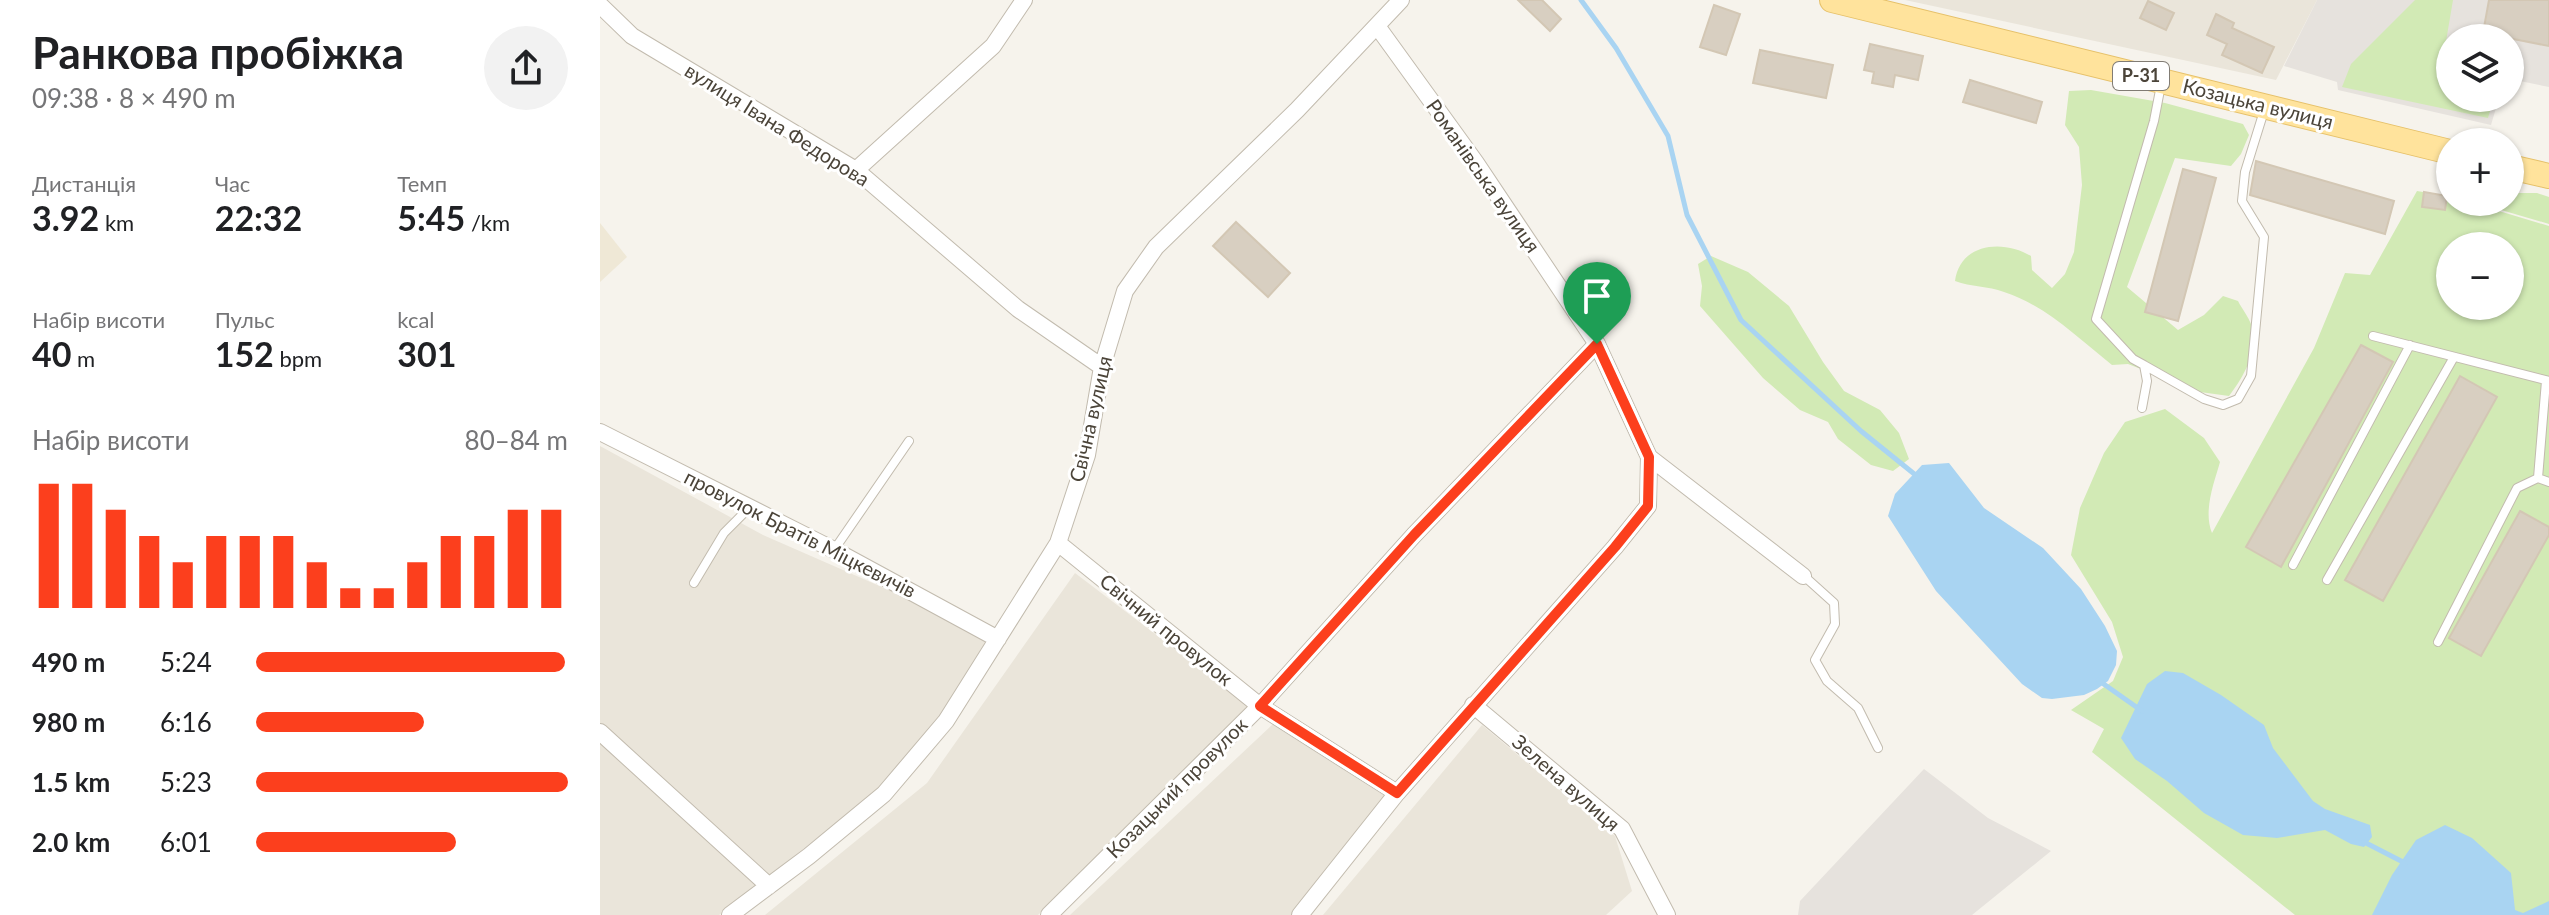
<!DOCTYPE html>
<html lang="uk">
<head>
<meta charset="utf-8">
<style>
	body { margin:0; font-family:Lato,sans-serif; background:#f2f2f2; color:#202124; height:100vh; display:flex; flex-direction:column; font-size:30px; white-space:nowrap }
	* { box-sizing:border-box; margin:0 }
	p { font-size:26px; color:#757577 }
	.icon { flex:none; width:44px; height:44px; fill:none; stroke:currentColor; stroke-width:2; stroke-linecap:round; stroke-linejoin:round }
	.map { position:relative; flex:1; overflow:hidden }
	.sheet { display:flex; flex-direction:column; background:#fff; width:600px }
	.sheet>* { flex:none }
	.buttons { position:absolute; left:1836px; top:24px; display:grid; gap:16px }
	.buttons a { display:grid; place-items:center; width:88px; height:88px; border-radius:50%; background:#fff; box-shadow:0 2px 6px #0004; font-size:40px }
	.pin { position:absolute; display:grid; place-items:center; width:68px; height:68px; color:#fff; margin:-82px -34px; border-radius:50% 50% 50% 0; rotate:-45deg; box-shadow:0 0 8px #0007 }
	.pin .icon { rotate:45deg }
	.round { display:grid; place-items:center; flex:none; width:84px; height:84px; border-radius:42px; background:#f2f2f2 }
	.overview { display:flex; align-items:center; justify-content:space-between; height:136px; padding:0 32px }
	h1 { font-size:44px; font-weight:700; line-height:60px }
	.stats { display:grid; grid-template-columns:repeat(3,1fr); gap:12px; height:136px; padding:8px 32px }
	.stats div { display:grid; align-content:center }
	.stats b { font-size:34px; font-weight:700 }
	.stats small { font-size:22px; font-weight:400 }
	.stats p { font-size:22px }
	.chart { height:224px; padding:16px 32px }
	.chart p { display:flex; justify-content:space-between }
	.chart svg { width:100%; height:144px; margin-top:8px; stroke:#fc3f1d; stroke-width:6 }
	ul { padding:0 32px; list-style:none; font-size:26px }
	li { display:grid; grid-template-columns:128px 96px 1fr; align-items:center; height:60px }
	li i { height:20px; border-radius:10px; background:#fc3f1d }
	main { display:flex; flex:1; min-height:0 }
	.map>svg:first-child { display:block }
	.residential { fill:#eae5da }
	.industrial { fill:#e6e2dd }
	.education { fill:#efe8d6 }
	.green { fill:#d2eab5; fill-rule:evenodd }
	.water { fill:#a9d4f2 }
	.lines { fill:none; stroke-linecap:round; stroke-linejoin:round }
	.stream { stroke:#a9d4f2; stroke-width:5 }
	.building { fill:#d8cfc1; stroke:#d3c7b4; stroke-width:2 }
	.lane-casing { stroke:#c2bbae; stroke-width:10 }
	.street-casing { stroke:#c2bbae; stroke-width:18 }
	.primary-casing { stroke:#e6c16a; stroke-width:26 }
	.lane { stroke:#fff; stroke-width:8 }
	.street { stroke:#fff; stroke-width:16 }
	.primary { stroke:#ffe39c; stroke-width:24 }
	.route-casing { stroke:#fff; stroke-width:16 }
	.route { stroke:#fc3f1d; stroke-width:10 }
	.labels { text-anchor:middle; stroke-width:6; stroke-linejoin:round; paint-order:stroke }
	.shield { fill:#fff; stroke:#817c74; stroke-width:2 }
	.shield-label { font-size:18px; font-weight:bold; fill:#4b4439 }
	.street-label { font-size:20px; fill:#4b4439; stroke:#fff }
</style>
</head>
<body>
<main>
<section class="sheet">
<div class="overview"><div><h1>Ранкова пробіжка</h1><p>09:38 · 8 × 490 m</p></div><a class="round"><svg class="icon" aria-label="share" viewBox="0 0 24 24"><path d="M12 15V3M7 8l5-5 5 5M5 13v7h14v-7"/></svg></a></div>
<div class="stats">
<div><p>Дистанція</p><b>3.92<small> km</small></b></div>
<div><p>Час</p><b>22:32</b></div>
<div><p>Темп</p><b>5:45<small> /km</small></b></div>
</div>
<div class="stats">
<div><p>Набір висоти</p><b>40<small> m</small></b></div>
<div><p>Пульс</p><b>152<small> bpm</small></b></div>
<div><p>kcal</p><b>301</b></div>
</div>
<div class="chart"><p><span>Набір висоти</span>80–84 m</p>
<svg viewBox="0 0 160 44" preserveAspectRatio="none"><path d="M5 44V6M15 44V6M25 44V14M35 44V22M45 44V30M55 44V22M65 44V22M75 44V22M85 44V30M95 44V38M105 44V38M115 44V30M125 44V22M135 44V22M145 44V14M155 44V14"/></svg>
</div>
<ul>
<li><b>490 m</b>5:24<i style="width:99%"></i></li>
<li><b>980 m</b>6:16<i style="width:54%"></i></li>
<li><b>1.5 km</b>5:23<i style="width:100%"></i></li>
<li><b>2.0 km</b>6:01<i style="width:64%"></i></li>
</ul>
</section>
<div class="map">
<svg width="1949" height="915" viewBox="0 0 1949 915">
	<rect width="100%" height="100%" fill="#f6f3ec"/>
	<path class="residential" d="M1305,0H1717L1676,80Z
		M0,446L163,535L291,591L387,641L341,716L283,786L119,915H0Z
		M475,573L650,706L438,915H165L327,783Z
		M673,724L787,797L692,915H470Z
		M882,725L1015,836L1032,891L1006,915H723Z"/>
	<path class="industrial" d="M1717,0H1949V87L1910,79V38H1850V98H1899L1891,125L1738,90L1737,82L1684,66Z
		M1324,769L1388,818L1451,851L1372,915H1198L1200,901Z"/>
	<path class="education" d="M0,223L27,257L0,282Z"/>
	<path class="green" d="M1815,0H1853L1842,65L1850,67V98H1894L1888,118L1742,87L1751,64Z
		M1491,90L1565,103L1643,124L1649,135L1641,154L1631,166L1575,158L1527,287L1578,330L1604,315L1623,296L1638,301C1642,309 1651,320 1653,330C1657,353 1643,378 1629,396L1600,392L1528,364L1512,365C1478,338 1445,305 1404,292C1388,286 1371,287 1355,281C1360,243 1403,239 1431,256L1432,270L1452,288L1465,274L1474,252L1482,185L1479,147L1465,125L1469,91Z
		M1817,191L1847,196H1850V202H1869L1949,226V915H1695L1492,752L1504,729L1471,710L1513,681L1523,657L1512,622L1471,555L1480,508L1504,453L1525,422L1565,409L1604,438L1620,462C1614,483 1603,511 1612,533L1714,348L1745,273L1770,275ZM1850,246H1910V306H1850Z
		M1910,193H1937L1949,197V224L1874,202H1910Z
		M1111,256L1148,272L1189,306L1223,362L1244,391L1280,410L1299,433L1309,459L1293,471L1271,465L1238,439L1228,422L1200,410L1163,378L1100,306L1102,286L1098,264Z"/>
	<path class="water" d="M1349,463L1384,508L1443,548L1481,589L1505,626L1517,651L1516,665L1508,681L1497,689L1484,695L1452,699L1442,698L1422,684L1336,591L1288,516L1295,494L1322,465Z
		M1565,671L1583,673L1621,695L1664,725L1673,748L1713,801L1725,809L1770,825L1772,837L1764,847L1751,844L1725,830L1677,838L1643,835L1604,813L1567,781L1535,759L1521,738L1547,684Z
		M1845,825L1872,838L1911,873L1915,910L1923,913L1949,901V915H1772L1792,875L1816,840Z"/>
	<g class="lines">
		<path class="stream" d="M981,0L1016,48L1068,136L1087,215L1141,320L1261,431L1318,477
			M1498,680L1542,711
			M1764,842L1805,863"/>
	</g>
	<path class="building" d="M918,0H942L961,19L950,31Z
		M1889,0H1949V46L1883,33Z
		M1548,1L1574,13L1566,30L1540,18Z
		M1114,5L1140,14L1126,55L1100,47Z
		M1616,14L1634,23L1632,28L1674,47L1662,73L1622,55L1627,44L1607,35Z
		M1270,44L1323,56L1318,80L1295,75L1293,87L1272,83L1274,72L1264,70Z
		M1160,50L1233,65L1226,98L1153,83Z
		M1370,80L1442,102L1436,123L1363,102Z
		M1656,161L1794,201L1785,234L1650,195Z
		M1583,169L1616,178L1578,321L1545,312Z
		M1824,192L1847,196L1845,210L1822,207Z
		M636,222L690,273L668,297L613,246Z
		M1761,345L1793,362L1681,567L1646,547Z
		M1860,376L1897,397L1783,601L1745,580Z
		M1920,511L1949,527V535L1881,656L1849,638Z"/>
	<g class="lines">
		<defs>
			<path id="lane" d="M1773,336L1949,381
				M1544,365L1604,399L1623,405L1638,399L1651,376L1664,237L1642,201L1645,172L1664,111
				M1542,408L1547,381L1544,365L1533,359L1496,319L1554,121L1561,85
				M1938,478L1946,381
				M234,550L309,441
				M1693,565L1810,345
				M1204,576L1234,603L1235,624L1215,660L1227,681L1258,708L1278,748
				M1727,580L1854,357
				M94,583L124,533L149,508
				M1838,642L1917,488L1938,478L1949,482"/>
			<path id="street" d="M0,5L32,36L256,170L418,309L502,367
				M256,170L393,46L424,0
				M0,432L234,550L398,639
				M1049,457L1203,576
				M458,543L660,706L797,793
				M873,705L1022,829L1067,915
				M0,732L169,886
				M130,915L209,856L284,794L346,721L458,543L487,455L502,367L525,291L556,247L697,110L801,0
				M449,915L660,706L814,535L997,344
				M700,915L797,793L1015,547L1048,506L1049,457L997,344L876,163L777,26"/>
			<path id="primary" d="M1232,0L1850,152
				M1910,167L1949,176"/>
		</defs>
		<use href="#lane" class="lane-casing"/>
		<use href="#street" class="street-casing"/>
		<use href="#primary" class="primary-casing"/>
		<use href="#lane" class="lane"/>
		<use href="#street" class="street"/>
		<use href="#primary" class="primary"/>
	</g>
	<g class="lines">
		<defs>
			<path id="route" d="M997,344L1049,457L1048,506L1015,547L797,793L660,706L814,535Z"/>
		</defs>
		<use href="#route" class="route-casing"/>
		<use href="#route" class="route"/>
	</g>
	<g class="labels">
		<rect class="shield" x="1513" y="62" width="56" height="28" rx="6"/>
		<g class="shield-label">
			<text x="1541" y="82">Р-31</text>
		</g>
		<g class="street-label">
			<text transform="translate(1658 104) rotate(14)" y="7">Козацька вулиця</text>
			<text transform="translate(177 125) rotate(32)" y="7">вулиця Івана Федорова</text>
			<text transform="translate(883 176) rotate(55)" y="7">Романівська вулиця</text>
			<text transform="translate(491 419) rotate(-77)" y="7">Свічна вулиця</text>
			<text transform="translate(200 534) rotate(27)" y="7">провулок Братів Міцкевичів</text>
			<text transform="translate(566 630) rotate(39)" y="7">Свічний провулок</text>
			<text transform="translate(966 783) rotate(41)" y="7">Зелена вулиця</text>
			<text transform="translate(577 788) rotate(-45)" y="7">Козацький провулок</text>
		</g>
	</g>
</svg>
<div class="buttons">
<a><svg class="icon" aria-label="layers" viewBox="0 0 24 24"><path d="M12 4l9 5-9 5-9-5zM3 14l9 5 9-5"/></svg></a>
<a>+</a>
<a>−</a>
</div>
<div class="pin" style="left:997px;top:344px;background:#1e9e55"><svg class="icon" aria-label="arrive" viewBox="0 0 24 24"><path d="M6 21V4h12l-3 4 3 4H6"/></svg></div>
</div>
</main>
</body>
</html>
